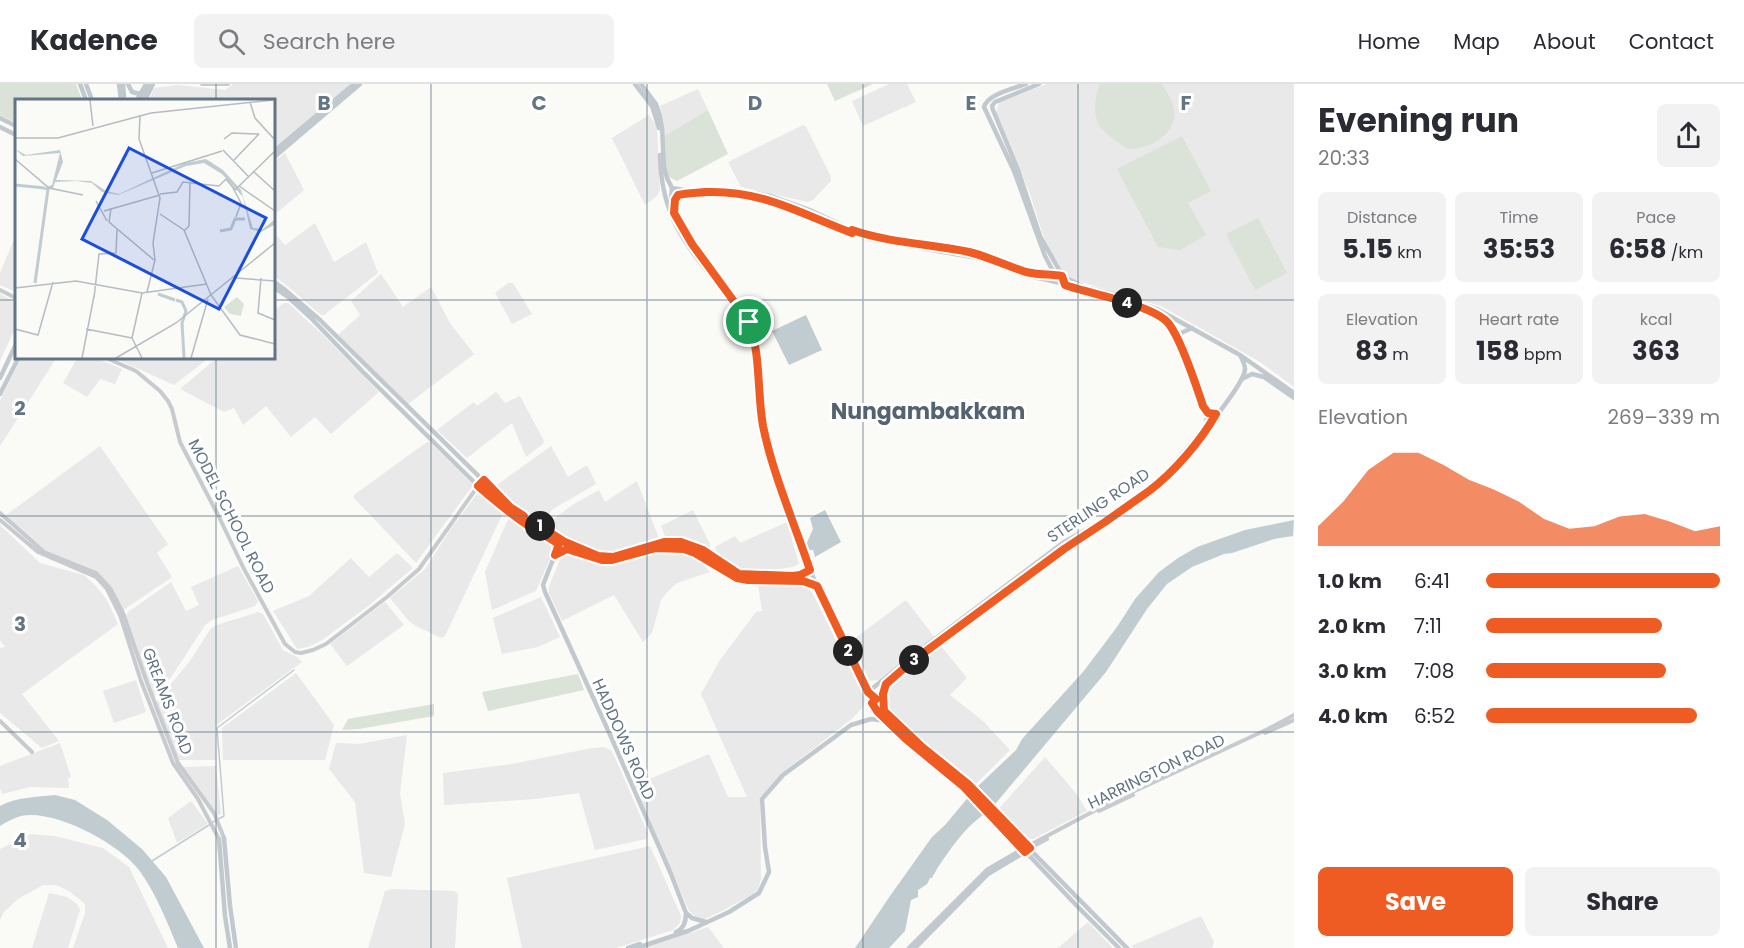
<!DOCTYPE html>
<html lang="en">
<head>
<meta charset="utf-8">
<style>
	body { margin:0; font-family:Poppins,sans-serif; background:#f2f2f3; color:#2b2b33; height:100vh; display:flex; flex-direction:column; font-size:22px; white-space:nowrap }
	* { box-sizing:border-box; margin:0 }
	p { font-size:20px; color:#7c7c81 }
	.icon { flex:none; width:33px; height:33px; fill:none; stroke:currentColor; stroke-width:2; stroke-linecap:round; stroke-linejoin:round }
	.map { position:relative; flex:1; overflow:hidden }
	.details { display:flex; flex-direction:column; background:#fff; width:450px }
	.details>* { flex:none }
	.pin { position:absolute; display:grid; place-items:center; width:51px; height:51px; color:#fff; margin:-26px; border:3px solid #fff; border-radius:50%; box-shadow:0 2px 6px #0007 }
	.km { position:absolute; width:30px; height:30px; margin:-15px; border-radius:50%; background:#222; color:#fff; font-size:16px; line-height:30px; text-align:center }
	.round { display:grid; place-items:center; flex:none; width:63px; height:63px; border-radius:9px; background:#f2f2f3 }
	.head { display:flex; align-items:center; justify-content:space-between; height:102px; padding:0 24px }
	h1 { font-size:33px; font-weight:700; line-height:45px }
	.figures { display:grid; grid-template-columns:repeat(3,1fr); gap:9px; height:102px; padding:6px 24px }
	.figures div { display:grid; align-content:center; border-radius:9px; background:#f2f2f3; text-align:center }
	.figures b { font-size:26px; font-weight:700 }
	.figures small { font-size:16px; font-weight:400 }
	.figures p { font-size:16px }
	.chart { height:168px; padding:12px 24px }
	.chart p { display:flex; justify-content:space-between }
	.chart svg { width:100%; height:108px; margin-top:6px; fill:#ee5c23; opacity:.7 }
	.action { display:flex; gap:12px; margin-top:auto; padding:12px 24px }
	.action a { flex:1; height:69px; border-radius:9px; background:#ee5c23; color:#fff; font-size:24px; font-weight:700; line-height:69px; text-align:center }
	.action a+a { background:#f2f2f3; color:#2b2b33 }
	ul { padding:0 24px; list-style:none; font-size:20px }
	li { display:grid; grid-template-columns:96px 72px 1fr; align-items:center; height:45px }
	li i { height:15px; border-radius:8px; background:#ee5c23 }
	header { display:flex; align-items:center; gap:36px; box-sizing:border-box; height:84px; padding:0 30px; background:#fff; border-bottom:2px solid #e1e1e2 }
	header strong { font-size:28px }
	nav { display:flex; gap:33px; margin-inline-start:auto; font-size:21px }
	.search { width:420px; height:54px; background:#f2f2f3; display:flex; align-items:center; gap:15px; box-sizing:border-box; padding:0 21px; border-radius:9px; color:#7c7c81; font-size:22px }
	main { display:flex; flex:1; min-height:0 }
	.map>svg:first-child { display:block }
	.built { fill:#e8e9e8 }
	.green { fill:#dbe2d8 }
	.water { fill:#c1ccd1 }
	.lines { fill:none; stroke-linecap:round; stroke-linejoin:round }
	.stream { stroke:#c1ccd1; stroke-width:1.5 }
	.minor { stroke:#c7cbcf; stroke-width:4 }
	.major { stroke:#c2c9ce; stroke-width:4.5 }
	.route-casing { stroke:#fff; stroke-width:12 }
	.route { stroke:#ee5c23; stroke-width:8 }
	.grid { fill:none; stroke:#637484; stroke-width:1.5; stroke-opacity:0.55 }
	.labels { text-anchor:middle; stroke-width:6; stroke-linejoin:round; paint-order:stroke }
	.street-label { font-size:16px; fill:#637484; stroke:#fff }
	.district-label { font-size:22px; font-weight:bold; fill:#55626f; stroke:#fff }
	.inset-river { fill:none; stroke:#c1ccd1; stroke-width:3 }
	.inset-road { fill:none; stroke:#b5bcc2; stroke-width:1.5 }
	.view { fill:#1d4ed8; fill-opacity:0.15; stroke:#1d4ed8; stroke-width:3 }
	.inset-edge { fill:none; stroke:#637484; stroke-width:3 }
	.grid-label { font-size:20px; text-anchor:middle; font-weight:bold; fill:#637484; stroke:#fff; stroke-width:6; stroke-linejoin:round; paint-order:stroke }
</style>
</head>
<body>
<header>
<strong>Kadence</strong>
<div class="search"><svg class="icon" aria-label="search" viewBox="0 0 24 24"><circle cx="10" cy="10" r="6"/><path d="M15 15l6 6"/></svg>Search here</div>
<nav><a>Home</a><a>Map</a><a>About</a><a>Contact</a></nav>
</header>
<main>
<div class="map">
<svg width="1294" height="864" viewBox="0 0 1294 864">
	<rect width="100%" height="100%" fill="#fafaf7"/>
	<path class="built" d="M233,0H351L273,65V16H149L154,4L178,1L225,6Z
		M889,0H907L916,18L863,42L852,17Z
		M1047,0H1294V303L1260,278L1161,222L1068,194L1058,184L1043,151L1029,107L996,29L999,18Z
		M698,5L708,26L664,52L663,33L660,22Z
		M649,31L657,43L660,106L657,112L645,121L612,54Z
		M803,41L806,43L831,93V97L813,116L808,118L741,103L728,78Z
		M285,69L304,106L273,132V78Z
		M315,139L334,178L366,158L378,189L324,231H321L291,205L273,191V147L285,161Z
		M13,158L16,160V208L0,201V189Z
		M381,190L403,223L431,203L450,239L474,270L408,320L338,251L360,231L351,217Z
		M508,199H513L532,230L512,240L495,209Z
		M0,210L16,218V242L0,277Z
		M284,219H288L323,251L379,308L331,350L315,333L291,353L266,322L243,341L234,324L224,328L180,305L218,273H273V227Z
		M22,273H57L0,362V316Z
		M78,273H94L122,285L115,300L100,295L87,313L63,299Z
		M112,273H210L174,301Z
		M496,308L505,319L520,312L544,357L543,360L526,373L512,339L467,374L437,346L474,318L477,322Z
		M427,358H430L473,401L416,479L354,414V411Z
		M100,362L168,460L157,469L172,493L122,527L98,490L50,473L5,432Z
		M551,362L568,393L587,381L596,400L553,425L540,438L512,421L496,405L497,401Z
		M637,397L658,452V456L613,469H600L577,459L548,443L556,433L574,420L599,406L605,418Z
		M481,409L503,429L445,552L441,554L416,542L408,536L390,514L425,485L450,446L477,410Z
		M693,426L710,460V465L707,466L699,461L670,455L665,452L661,442Z
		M509,433L554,460V466L536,507L492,526L485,488Z
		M787,438L799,480L792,483L755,489L730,482L718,473L715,463L735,452L740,459Z
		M0,441L40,479L84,491L96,502L107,516L118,540L22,610L59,657L42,664L0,629V564L5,563L0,556Z
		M668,463H688L710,488L677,499L667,508L661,516L652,549L643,558L614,511L562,537L549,509V502L562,471L568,469L598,478H623L648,471Z
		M397,469L413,484L367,523L322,556L308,563L297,565L273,527L309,512L351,474L369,493Z
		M238,482L258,517L255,522L212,536L205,541L172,592L154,612L150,613L124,535L128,528L171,498L186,527L199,521L191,503Z
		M795,499L804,501L812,508L865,615L863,623L853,634L787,685L760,713L761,795L758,805L753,810L720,828L702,836L696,833L689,827L635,701L709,670L728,713H747L701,610L720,576L756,528L762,527L758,501Z
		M541,513L560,553L538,563L502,570L493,534Z
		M906,516L935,554L878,596L870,597L850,558Z
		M385,518L404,541L347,582L330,560Z
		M258,528L263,530L283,566L297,573L302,578L215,642L216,676H180L175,673L154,624L155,619L190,577L211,544L217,541Z
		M941,562L967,594L950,611L983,637L1010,666L975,701L889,627L883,619L885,608Z
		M296,589L334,641L325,676H223L222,644Z
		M136,596L146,628L114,639L103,607Z
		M407,651L400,709L405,740L391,793L364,789L355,718L329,685L336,659L359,660Z
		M60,659L71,693L68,694L69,704L30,703L2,710L0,704V682Z
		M604,663L612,667L627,701L648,750L646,755L595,766L579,709L535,715L444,721L443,689L512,680L592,664Z
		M1045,673L1075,708L1087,727L1033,755H1026L1003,735L997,727Z
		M216,682L221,730L217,732L182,683Z
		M191,717L208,740L177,759L168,734Z
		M31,750L55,752L103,764L129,783L168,864H73L85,829V820L69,807L56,801H43L18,815L4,828L0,836V765Z
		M650,762L681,832L680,839L673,846L616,864H522L507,794Z
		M392,805L454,807L458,810L455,864H368L385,807Z
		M49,809L67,813L77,820L80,826L68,864H32Z
		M1201,832L1214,858L1212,864H1134L1131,862Z
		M1088,838L1113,864H1058Z
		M708,843L724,864H644Z"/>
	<path class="green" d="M0,0H76L82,16H16V39L0,31Z
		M827,0H873L835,17Z
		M1100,0H1162C1166,7 1173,17 1174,26C1177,51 1149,65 1128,65C1120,60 1102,48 1098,39C1093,28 1095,11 1100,0Z
		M708,26L728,70L677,97L669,93L665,84L664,52Z
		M1182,52L1211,107L1188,119L1206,151L1180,166L1158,163L1117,85Z
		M1258,134L1287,189L1255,206L1226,150Z
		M578,590L584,606L488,627L482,608Z
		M434,620V632L359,645L342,646L348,635Z"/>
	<path class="water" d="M806,231L822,266L789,281L772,247Z
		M825,426L841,458L815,473L813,466H807L805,463L813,445L810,434Z
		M1294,436L1293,452L1274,455L1232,469L1224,470L1192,483L1167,500L1147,525L1106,588L996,719C988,727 980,733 971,741C959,752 939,780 932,794H930L927,800L918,806V813L911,816L905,847L889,864H855L890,812L932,753L945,741L976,704L1016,666L1022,655L1083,588L1117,543L1135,515L1159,488L1178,474L1197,463L1245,446Z
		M55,711L75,716L107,736L142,765L166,793L204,864H178C167,838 156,809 139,786C119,760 55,725 21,732C14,734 6,738 0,742V722C16,713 37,713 55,711Z"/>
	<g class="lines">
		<path class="stream" d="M213,738L224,732L217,644L294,586
			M152,777L209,741"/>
		<path class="minor" d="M202,0H228
			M0,206L16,214
			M104,273L136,287L160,307L168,317L172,325L180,358L219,433L244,485L285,560L295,568L301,569L313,566L326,560L387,513L419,485L478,402L484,396
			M0,429L44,468L96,489L110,504L123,529L146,596L178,679L214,729L224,754
			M0,436L38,468L96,493L107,505L120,531L141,597L173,679L198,715L219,755
			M0,637L32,668
			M1265,649L1294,636
			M1099,727L1133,711
			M1028,762L1111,718L1268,645L1294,631
			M1030,764L1047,755"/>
		<path class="major" d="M80,0L86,16
			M86,0L92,16
			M119,0L121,16
			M123,0L124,12
			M128,0L132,8L140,10
			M635,0L652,22L659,44
			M641,0L656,20L660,32L662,44L664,83L667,94L672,104L671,117L673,129L692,160L749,238L756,273L763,339L785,415L810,486L824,519L868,608L904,647L968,700L1002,737L1127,864
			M1026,0C1013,5 988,10 984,23L1014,87L1045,172L1056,193
			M1039,0L995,18L992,22L993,26L1018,86L1040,152L1063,193
			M137,16L146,0
			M142,16L149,0
			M145,16L153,0
			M0,34L16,42
			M0,43L16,51
			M273,68L354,0
			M660,71C661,134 687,163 725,209
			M273,74L360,0
			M672,104L690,107
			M755,109L771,112L810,126L846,143L869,151L973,169L988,174
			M673,129L675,116L680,110L712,108L752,111L770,116L868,155L972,173L999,180L1025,191L1065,200L1155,229L1169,239L1179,258L1200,313L1206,331L1207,339C1193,358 1178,376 1161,393C1135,418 1096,441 1064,458L911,573L868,608
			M1016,184L1042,191L1062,192L1085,203L1121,212L1157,225L1240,271L1294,309
			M273,197L284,205L320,236L510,423L565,458L599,472L613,473L665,458H681L703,466L739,490L793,492L800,491L810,486
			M273,203L287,212L310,233L362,287L478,402L508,428L559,460
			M1179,258L1181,249L1192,244
			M0,294L16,260
			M1242,295L1252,290L1264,293L1294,314
			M0,310L19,273
			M1208,343C1216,332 1245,297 1245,285C1245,280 1242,275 1240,271
			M561,455L543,501L545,508L612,655L671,790L686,829L692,834L706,838
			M555,471L566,465L602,476H612L655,464L684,465L695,469L737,494L748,496L803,497L817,502
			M884,627L883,617L884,605
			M224,754L230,822L236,864
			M219,755L225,832L230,864
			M676,848C684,845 686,837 686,829
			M628,864L640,860
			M637,864L688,847L729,828L759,809L769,788L765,763L762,715L783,691L851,641L871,635L888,637
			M909,864L987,786L1023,765
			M915,864L988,790L1025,768
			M1119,864L1078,823L964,703L907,656L877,627L872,619L887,599L910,579C961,540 1011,501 1064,465C1107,435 1152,412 1186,371"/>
	</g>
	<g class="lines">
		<defs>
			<path id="route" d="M749,238C761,271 757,308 763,342C773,391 794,438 810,486L800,491L793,492L739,490L703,466L681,458H664L613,473L598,472L565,458L537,440L530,443C511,430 495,417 478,402L484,396L510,423L524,432L525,439L559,460L555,471L567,465L602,476H612L656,464L684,465L695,469L737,494L748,496L803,497L817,502L868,608L876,615L872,619L877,627L907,656L964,703L1025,768L1030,764L968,700L921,662L884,627L883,610L886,600L910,579L1064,465L1105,438L1149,407C1173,389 1201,357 1216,330L1208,329L1203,322C1196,301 1182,257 1169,240C1155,221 1090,210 1065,201L1062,192C1050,190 1038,191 1026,188C1007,182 989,173 969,168C930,160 890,159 852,146V149C801,130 763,106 706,108C697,109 687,109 678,111L675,116L674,129L692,160L749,238"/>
		</defs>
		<use href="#route" class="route-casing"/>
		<use href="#route" class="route"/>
	</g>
	<path class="grid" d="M216,0V16M431,0V864M647,0V864M863,0V864M1078,0V864M0,216H16M273,216H1294M216,273V864M0,432H1294M0,648H1294"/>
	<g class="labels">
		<g class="street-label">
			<text transform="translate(1098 421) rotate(-34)" y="6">STERLING ROAD</text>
			<text transform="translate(232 432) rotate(63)" y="6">MODEL SCHOOL ROAD</text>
			<text transform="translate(168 617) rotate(69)" y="6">GREAMS ROAD</text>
			<text transform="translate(624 655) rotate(66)" y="6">HADDOWS ROAD</text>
			<text transform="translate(1156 687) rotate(-26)" y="6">HARRINGTON ROAD</text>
		</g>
		<g class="district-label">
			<text x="928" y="335">Nungambakkam</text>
		</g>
	</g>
	<g transform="translate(15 15)">
		<rect width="260" height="260" fill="#fafaf7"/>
		<path d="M222,198L229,205L226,217L215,215L209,208Z" fill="#dbe2d8"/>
		<path d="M0,50L11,56L45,51L48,63L41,81L76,82L91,92L104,95L170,64L191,60L208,71L226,91L238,129L248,130L259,121V126L246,133L235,130L228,98L207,75L189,64L171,67L103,96L87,93L77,84L61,82L40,83L38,89L32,91L27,90L37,86L45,54L8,57Z" fill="#c1ccd1"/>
		<path class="inset-river" d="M0,86L30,89M205,132L216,130L220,120H230M20,184L33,90M143,195L160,201M161,201L167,203L171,212L167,224L169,259"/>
		<path class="inset-road" d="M75,1L78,27M235,3L240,19L260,41M125,16L124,40L145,99L138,144L140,161L132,193M0,39H43L136,14L258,1M209,40L217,34L244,35M208,51L233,77M0,60L34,89L68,96M219,61L244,35M238,72L260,92M137,74L207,52M204,87L211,80L220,91L260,52M224,87L260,112M218,89L226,104L221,118M145,95L162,93L168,83L204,87M81,102L92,122M96,109L94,123L139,161M89,112L145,96M145,115L169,131L196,196L225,236L260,245M169,132L174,127L175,83M221,179L260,182M246,179L243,214L260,221M0,189L61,182L127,194L192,185M79,199L84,155L101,154L102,131M0,230L23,236L38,183M71,230L117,239M67,259L79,197M101,259L161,224L260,144M127,259L117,239L127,194M176,259L193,200"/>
		<path class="view" d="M114,49L251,119L204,210L67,140Z"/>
		<rect width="260" height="260" class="inset-edge"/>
	</g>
	<g class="grid-label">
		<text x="324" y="26">B</text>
		<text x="539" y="26">C</text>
		<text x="755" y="26">D</text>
		<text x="971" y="26">E</text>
		<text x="1186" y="26">F</text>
		<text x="20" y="331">2</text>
		<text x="20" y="547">3</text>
		<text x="20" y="763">4</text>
	</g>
</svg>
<div class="pin" style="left:749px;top:238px;background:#1e9e55"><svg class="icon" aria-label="arrive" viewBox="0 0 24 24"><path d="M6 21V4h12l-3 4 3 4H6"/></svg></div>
<b class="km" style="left:540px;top:442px">1</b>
<b class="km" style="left:848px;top:567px">2</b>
<b class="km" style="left:914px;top:576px">3</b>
<b class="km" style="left:1127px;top:219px">4</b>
</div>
<section class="details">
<div class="head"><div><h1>Evening run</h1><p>20:33</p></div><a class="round"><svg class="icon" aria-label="share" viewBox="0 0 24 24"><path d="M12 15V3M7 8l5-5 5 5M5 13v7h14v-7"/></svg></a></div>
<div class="figures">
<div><p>Distance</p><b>5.15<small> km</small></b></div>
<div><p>Time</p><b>35:53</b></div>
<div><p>Pace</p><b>6:58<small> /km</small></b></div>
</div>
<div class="figures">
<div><p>Elevation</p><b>83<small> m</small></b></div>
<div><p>Heart rate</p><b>158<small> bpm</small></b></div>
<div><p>kcal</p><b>363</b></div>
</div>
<div class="chart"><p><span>Elevation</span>269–339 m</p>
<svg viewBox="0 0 160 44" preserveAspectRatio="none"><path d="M0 44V36L10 26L20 13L30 6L40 6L50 11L60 17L70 21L80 26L90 33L100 37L110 36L120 32L130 31L140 34L150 38L160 36V44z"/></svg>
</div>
<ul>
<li><b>1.0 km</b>6:41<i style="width:100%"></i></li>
<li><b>2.0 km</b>7:11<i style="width:75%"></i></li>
<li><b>3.0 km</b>7:08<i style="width:77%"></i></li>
<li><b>4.0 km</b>6:52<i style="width:90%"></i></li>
</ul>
<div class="action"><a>Save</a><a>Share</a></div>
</section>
</main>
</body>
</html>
